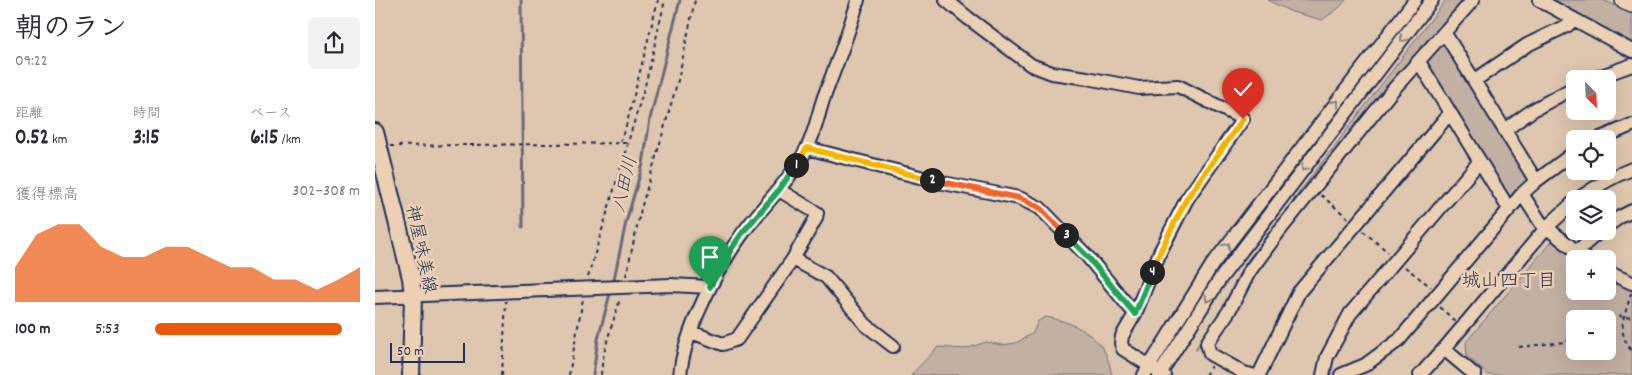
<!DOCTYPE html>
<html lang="ja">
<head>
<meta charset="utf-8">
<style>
	body { margin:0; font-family:Dekko,"Klee One",sans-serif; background:#f2f2f3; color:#2b2b33; height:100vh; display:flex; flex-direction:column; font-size:19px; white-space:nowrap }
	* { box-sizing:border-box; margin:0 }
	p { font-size:16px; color:#7c7c81 }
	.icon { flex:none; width:28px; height:28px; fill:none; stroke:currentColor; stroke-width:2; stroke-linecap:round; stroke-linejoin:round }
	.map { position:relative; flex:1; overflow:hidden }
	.drawer { display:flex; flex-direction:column; background:#fff; width:375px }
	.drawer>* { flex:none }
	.needle { width:32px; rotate:156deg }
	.tools { position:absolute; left:1191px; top:70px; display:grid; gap:10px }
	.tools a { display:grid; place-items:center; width:50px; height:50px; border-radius:8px; background:#fff; box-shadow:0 5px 20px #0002; font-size:25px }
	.scale { position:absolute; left:15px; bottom:12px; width:75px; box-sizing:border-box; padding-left:5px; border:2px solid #1b2f5e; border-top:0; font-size:14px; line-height:18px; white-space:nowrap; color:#1b2f5e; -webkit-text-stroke:4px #ecd0b3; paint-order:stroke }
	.pin { position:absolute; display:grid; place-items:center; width:42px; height:42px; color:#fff; margin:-51px -21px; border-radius:50% 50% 50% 0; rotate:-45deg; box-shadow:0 0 5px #0007 }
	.pin .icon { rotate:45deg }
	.km { position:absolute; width:25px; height:25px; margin:-12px; border-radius:50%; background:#222; color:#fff; font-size:14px; line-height:25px; text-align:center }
	.round { display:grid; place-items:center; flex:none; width:52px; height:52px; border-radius:8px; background:#f2f2f3 }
	.headline { display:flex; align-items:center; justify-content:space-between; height:85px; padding:0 15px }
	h1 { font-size:28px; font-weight:700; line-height:38px }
	.stats { display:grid; grid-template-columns:repeat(3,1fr); gap:8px; height:85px; padding:5px 15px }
	.stats div { display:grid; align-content:center }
	.stats b { font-size:21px; font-weight:700 }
	.stats small { font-size:14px; font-weight:400 }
	.stats p { font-size:14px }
	.chart { height:140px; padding:10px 15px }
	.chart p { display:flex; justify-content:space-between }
	.chart svg { width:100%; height:90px; margin-top:5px; fill:#ea580c; opacity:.7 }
	ul { padding:0 15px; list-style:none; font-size:16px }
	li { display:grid; grid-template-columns:80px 60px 1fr; align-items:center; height:38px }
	li i { height:12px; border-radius:6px; background:#ea580c }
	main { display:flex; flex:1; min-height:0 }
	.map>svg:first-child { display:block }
	.green { fill:#c2b0a2; stroke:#6e7080; fill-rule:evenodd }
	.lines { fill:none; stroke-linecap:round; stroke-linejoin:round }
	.stream { stroke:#686b7e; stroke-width:3 }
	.minor-casing { stroke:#1b2f5e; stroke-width:16 }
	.major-casing { stroke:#1b2f5e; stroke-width:20 }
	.highway-casing { stroke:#1b2f5e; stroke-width:22 }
	.path { stroke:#1b2f5e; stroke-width:2; stroke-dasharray:4 4; stroke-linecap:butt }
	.minor { stroke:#ecd0b3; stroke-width:12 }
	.major { stroke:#ecd0b3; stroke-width:16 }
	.highway { stroke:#ecd0b3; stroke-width:19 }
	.oneway { stroke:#848088 }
	.split-1-casing { stroke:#fff; stroke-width:10 }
	.split-2-casing { stroke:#fff; stroke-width:10 }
	.split-3-casing { stroke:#fff; stroke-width:10 }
	.split-4-casing { stroke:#fff; stroke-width:10 }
	.split-5-casing { stroke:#fff; stroke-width:10 }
	.split-1 { stroke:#22a559; stroke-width:6 }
	.split-2 { stroke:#f5b400; stroke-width:6 }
	.split-3 { stroke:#f0652b; stroke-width:6 }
	.split-4 { stroke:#22a559; stroke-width:6 }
	.split-5 { stroke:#f5b400; stroke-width:6 }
	.labels { text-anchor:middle; stroke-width:5; stroke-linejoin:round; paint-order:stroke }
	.street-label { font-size:18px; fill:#1b2f5e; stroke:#ecd0b3 }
	.water-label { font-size:19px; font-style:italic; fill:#354369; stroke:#ecd0b3 }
	.neighbourhood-label { font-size:19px; fill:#1b2f5e; stroke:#ecd0b3 }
</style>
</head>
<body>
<main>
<section class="drawer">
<div class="headline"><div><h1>朝のラン</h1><p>09:22</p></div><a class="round"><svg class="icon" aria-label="share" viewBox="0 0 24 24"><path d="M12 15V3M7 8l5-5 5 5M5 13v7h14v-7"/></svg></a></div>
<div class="stats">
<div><p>距離</p><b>0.52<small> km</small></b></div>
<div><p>時間</p><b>3:15</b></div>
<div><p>ペース</p><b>6:15<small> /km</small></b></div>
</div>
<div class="chart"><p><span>獲得標高</span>302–308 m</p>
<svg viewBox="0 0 160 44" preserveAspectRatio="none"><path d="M0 44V27L10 11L20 6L30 6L40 17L50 22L60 22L70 17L80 17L90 22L100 27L110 27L120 33L130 33L140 38L150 33L160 27V44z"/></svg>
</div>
<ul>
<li><b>100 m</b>5:53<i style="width:91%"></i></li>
</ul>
</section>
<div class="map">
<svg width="1257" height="375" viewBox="0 0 1257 375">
	<rect width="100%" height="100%" fill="#dfc6ae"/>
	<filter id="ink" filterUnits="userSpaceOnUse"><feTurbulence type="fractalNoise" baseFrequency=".02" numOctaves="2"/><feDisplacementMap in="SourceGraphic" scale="10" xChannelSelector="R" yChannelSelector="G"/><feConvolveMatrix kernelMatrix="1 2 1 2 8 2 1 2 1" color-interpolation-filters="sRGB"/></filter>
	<g filter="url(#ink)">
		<path class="green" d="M892,0H971L965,7L947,20L917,12Z
			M1071,0H1091L850,309L822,350L820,349L848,307L868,266Z
			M1176,0H1228L1257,13V44Z
			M1070,38L1156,179L1137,199L1133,198L1051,65V60Z
			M1181,241L1203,259H1200V291H1232L1233,277L1257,286V375H1113L1092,356L1091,342L1176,242ZM1200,319H1232V351H1200Z
			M671,317C693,321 715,330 728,349C733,356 735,367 737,375H536L563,347L590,349L611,342L627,345L641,343L658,333L663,321Z"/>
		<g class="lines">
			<path class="stream" d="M146,0L148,227
				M238,284L251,222L268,164L275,119L305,0
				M218,375L223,339L236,290"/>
			<defs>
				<path id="minor" d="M571,0L593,18L656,65L677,73L712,78L764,88L803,86L868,119L812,199L785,252L760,314L747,336L746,343L748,349L789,375
					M1164,0L1257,51
					M1069,32L1161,181
					M1044,62L1134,209
					M1218,79L1257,65
					M1100,80L1152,45L1193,25L1199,19
					M1130,130L1158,110L1200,87
					M1223,139L1257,125
					M432,148L568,183L644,198L665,208L712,256L760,314
					M1147,194L1166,223L1211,259
					M1203,199C1220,187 1238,176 1257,169
					M1232,226L1245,217L1257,211
					M1201,252L1225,231
					M418,259L451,277L491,325L518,346
					M1232,272L1257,283
					M0,297L296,285L335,287
					M316,332L348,344L362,339L418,259L441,218L442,213L404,190
					M1069,349L1100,375
					M305,375C309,332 342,268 368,233C389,204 416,180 432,148C440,133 443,114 449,97C461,65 474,33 483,0
					M769,375L837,265L1040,0
					M784,375L845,279L1057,0
					M877,375L869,373L835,354L832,343L854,311L874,272L905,230L1016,92L1098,0
					M884,375L924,292L1075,113
					M948,375L952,357L975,314L1105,161
					M966,375L990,365L1024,340L1147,194L1161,181L1200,152
					M1045,375L1069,349L1171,228L1200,201"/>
				<path id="major" d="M0,132L36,278L38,296L36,375"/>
				<path id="highway" d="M1250,0L1257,3"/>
			</defs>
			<use href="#minor" class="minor-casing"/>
			<use href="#major" class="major-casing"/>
			<use href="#highway" class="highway-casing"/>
			<path class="path" d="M245,142L252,123L283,0
				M15,146L253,143
				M946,195L973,218
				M988,231L1013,252
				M1030,267L1056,287
				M251,276L266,209L303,80L320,0
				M213,277L271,82L290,0
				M1256,293C1250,318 1240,328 1257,352
				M1065,307L1080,321
				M1220,319L1232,315L1257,318
				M1144,347L1190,342L1200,337
				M127,375L131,301
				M194,375L208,299
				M226,375C228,346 238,325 245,298
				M830,375L836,366"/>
			<use href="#minor" class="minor"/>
			<use href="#major" class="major"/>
			<use href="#highway" class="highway"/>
		</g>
		<defs><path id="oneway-chevron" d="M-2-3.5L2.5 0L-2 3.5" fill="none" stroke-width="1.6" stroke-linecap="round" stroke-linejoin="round" transform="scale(1.25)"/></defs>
		<g class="oneway">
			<use href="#oneway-chevron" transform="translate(1028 39) rotate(127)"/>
			<use href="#oneway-chevron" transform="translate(961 103) rotate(-52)"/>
			<use href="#oneway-chevron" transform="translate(929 168) rotate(127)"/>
			<use href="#oneway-chevron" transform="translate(852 246) rotate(-52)"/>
			<use href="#oneway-chevron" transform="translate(833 299) rotate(122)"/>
		</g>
	</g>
	<g class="lines" filter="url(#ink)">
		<defs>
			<path id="split-1" d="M335,287L348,261L368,232L404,190L421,165"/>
			<path id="split-2" d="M421,165L432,148L557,180"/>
			<path id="split-3" d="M557,180L644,198L665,208L691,235"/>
			<path id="split-4" d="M691,235L712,256L760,314L777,272"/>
			<path id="split-5" d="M777,272L785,252L812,198L868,119"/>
		</defs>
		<use href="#split-1" class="split-1-casing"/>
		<use href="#split-2" class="split-2-casing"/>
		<use href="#split-3" class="split-3-casing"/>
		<use href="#split-4" class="split-4-casing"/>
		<use href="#split-5" class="split-5-casing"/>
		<use href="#split-1" class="split-1"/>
		<use href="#split-2" class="split-2"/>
		<use href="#split-3" class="split-3"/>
		<use href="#split-4" class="split-4"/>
		<use href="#split-5" class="split-5"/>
	</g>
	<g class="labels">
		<g class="street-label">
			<text transform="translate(47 249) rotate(78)" y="6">神屋味美線</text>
		</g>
		<g class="water-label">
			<text transform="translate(248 184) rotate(-77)" y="7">八田川</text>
		</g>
		<g class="neighbourhood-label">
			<text x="1134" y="286">城山四丁目</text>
		</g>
	</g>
</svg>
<div class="tools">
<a><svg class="needle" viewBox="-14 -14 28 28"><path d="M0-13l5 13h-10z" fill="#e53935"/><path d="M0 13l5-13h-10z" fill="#7c7c81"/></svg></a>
<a><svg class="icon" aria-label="locate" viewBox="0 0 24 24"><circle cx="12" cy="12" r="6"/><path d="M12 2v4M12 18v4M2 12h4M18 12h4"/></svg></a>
<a><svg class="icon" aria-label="layers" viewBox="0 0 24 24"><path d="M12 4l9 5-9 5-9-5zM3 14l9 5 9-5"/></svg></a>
<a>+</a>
<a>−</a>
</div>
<div class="scale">50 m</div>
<div class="pin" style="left:335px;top:287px;background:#1e9e55"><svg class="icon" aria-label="arrive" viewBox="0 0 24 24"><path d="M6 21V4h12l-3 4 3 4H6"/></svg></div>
<div class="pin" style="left:868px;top:119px;background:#d93025"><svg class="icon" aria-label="check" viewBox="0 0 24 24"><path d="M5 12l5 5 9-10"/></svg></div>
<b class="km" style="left:421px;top:165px">1</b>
<b class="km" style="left:557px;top:180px">2</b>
<b class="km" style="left:691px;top:235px">3</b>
<b class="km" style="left:777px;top:272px">4</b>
</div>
</main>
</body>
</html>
